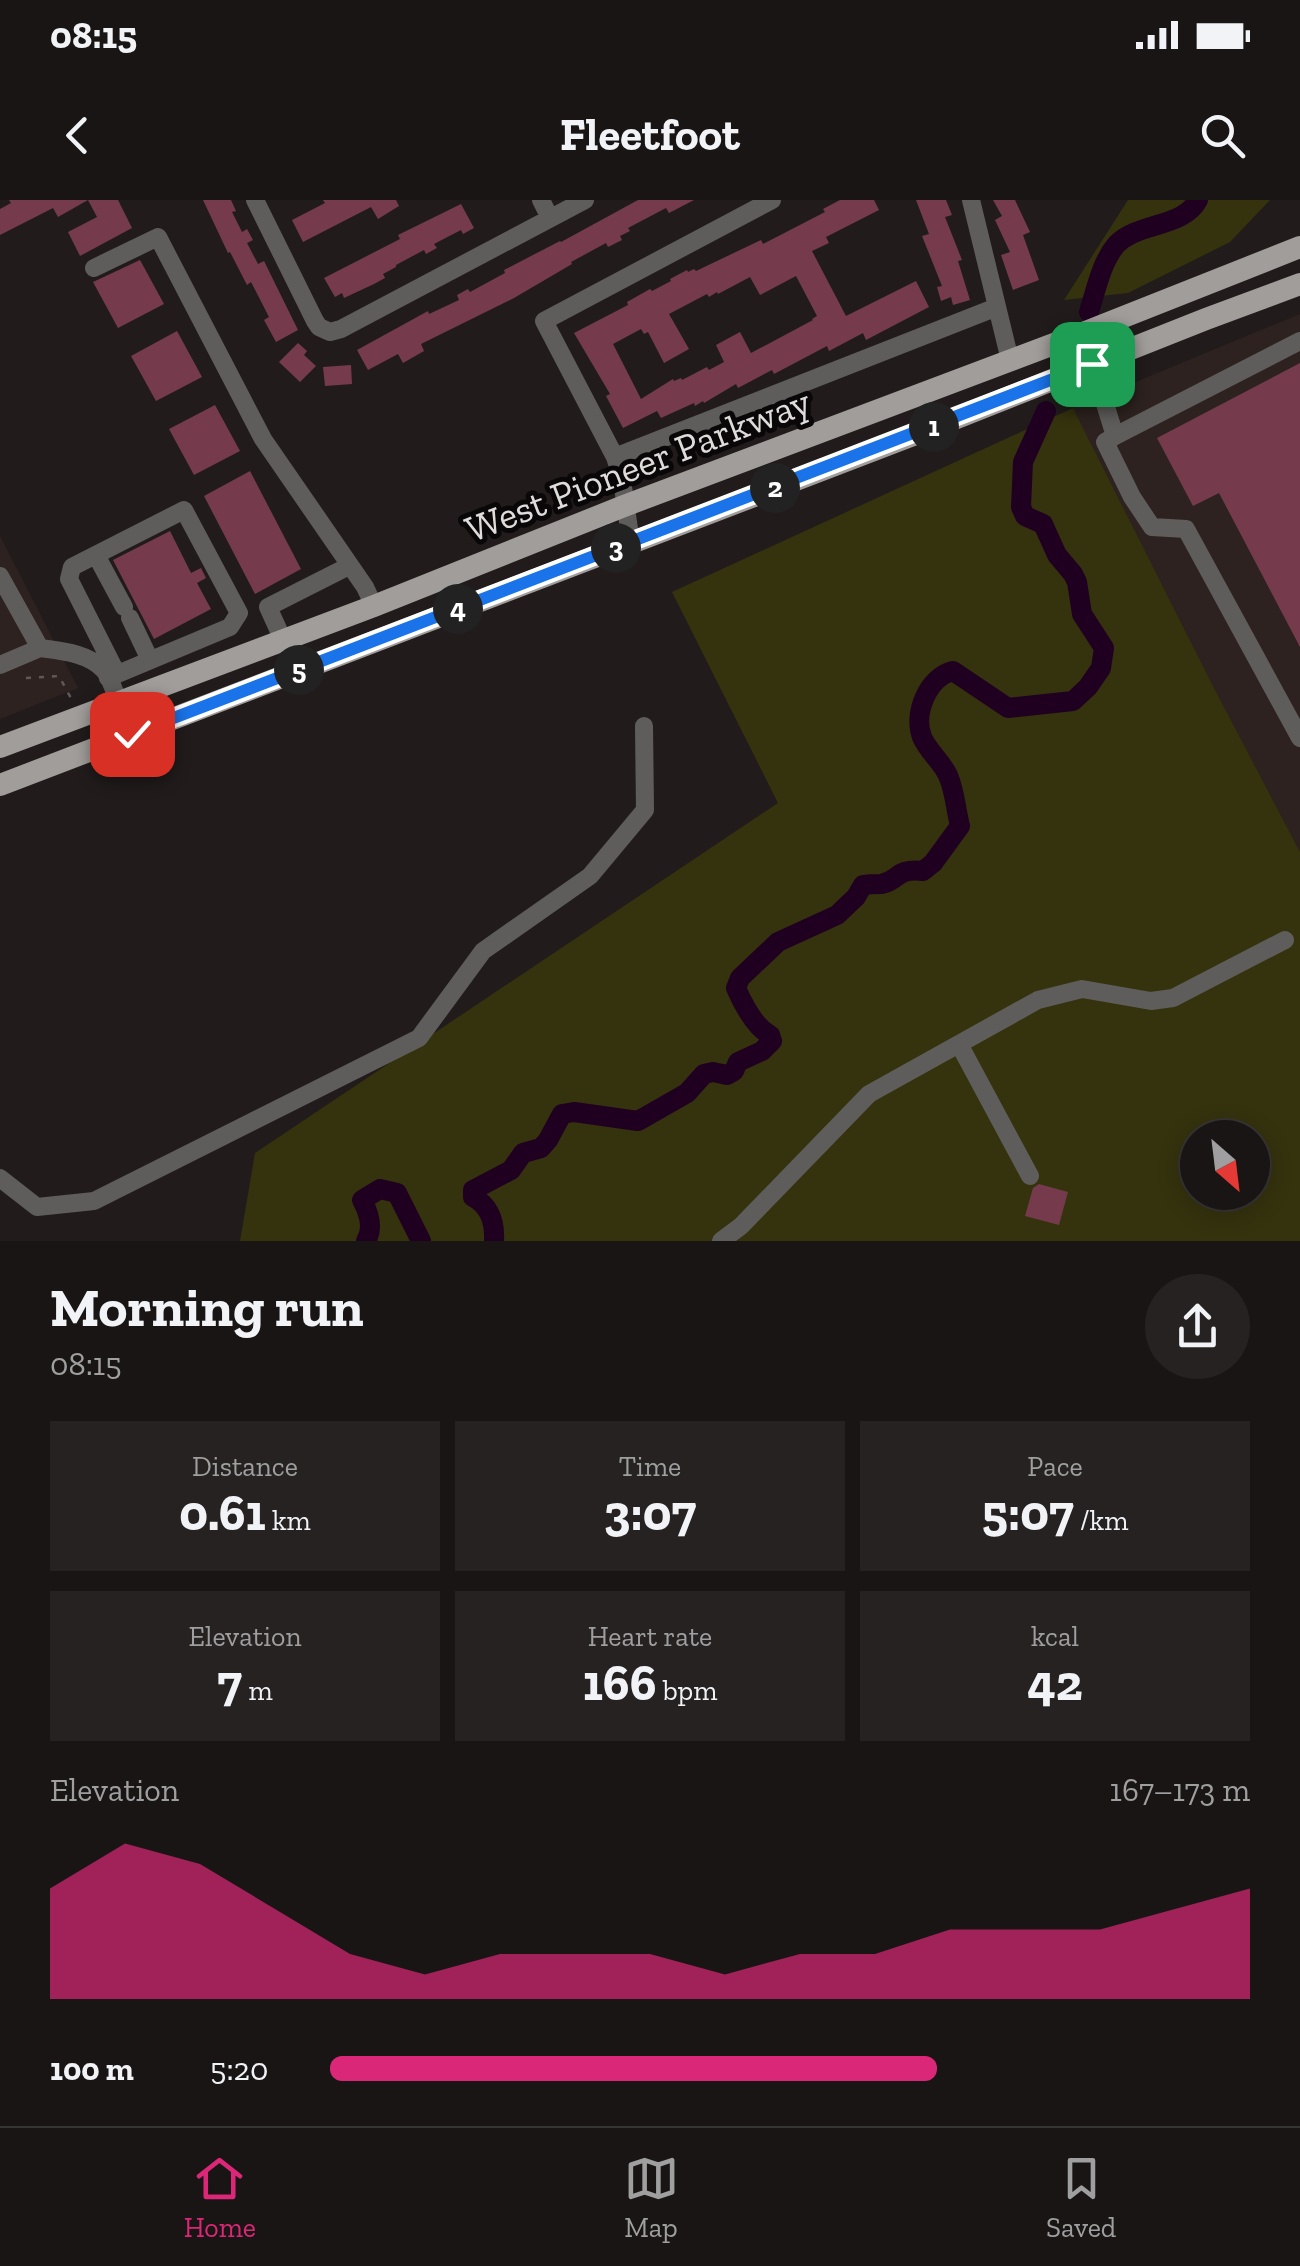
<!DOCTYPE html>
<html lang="en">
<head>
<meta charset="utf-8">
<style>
	body { margin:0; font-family:"Zilla Slab",serif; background:#262222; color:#f1f3f6; height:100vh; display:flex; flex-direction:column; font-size:38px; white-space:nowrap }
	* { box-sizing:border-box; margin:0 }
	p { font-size:32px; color:#9f9fa0 }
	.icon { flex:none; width:55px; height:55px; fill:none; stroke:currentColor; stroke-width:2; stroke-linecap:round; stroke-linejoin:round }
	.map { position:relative; height:1041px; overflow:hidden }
	.panel { display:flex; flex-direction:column; background:#191514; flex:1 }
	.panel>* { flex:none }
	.needle { width:65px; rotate:152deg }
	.fabs { position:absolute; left:1180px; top:920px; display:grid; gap:20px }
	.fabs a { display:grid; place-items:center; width:90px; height:90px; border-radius:50%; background:#191514; box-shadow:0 5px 25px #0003,0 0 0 2px #373434; font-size:50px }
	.pin { position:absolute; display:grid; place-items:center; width:85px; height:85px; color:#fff; margin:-42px; border-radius:20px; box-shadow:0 5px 15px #0006 }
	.km { position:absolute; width:50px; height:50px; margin:-25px; border-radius:50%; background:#222; color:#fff; font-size:28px; line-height:50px; text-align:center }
	.round { display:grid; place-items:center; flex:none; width:105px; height:105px; border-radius:52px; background:#262222 }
	.summary { display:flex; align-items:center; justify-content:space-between; height:170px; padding:0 50px }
	h1 { font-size:55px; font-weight:800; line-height:75px }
	.stats { display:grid; grid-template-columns:repeat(3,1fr); gap:15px; height:170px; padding:10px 50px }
	.stats div { display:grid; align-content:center; border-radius:0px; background:#262222; text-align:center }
	.stats b { font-size:50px; font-weight:800 }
	.stats small { font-size:28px; font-weight:400 }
	.stats p { font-size:28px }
	.chart { height:280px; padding:20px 50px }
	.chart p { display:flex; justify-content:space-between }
	.chart svg { width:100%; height:180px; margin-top:10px; fill:#db2777; opacity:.7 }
	ul { padding:0 50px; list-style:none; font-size:32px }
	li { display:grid; grid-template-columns:160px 120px 1fr; align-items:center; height:75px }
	li i { height:25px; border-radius:12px; background:#db2777 }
	.status { display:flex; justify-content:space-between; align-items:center; height:70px; padding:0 50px; background:#191514; direction:ltr }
	.status svg { height:28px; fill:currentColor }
	header { display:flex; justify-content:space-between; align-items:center; height:130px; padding:0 50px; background:#191514; font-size:45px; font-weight:800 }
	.tab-bar { display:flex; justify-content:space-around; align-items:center; height:140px; border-top:2px solid #373434; background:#191514; font-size:28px; color:#9f9fa0 }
	.tab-bar a { display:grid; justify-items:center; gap:5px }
	.tab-bar .on { color:#db2777 }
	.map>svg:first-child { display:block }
	.built { fill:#2d221f }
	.green { fill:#35320e; fill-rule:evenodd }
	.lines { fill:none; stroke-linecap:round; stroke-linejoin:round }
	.river { stroke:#200021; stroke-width:20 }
	.building { fill:#753b4d; fill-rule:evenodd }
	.path { stroke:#5f5a59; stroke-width:2.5; stroke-dasharray:5 8; stroke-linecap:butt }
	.minor { stroke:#5f5d5b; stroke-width:18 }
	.major { stroke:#a19d9a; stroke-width:22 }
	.route-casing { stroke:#fff; stroke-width:20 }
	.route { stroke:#1a73e8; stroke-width:12 }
	.labels { text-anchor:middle; stroke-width:10; stroke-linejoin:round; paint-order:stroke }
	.street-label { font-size:38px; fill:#dfdcdb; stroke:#090707 }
</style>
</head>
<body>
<div class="status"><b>08:15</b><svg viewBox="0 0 49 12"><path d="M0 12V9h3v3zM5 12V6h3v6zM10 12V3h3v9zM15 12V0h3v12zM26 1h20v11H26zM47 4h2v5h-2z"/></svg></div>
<header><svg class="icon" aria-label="back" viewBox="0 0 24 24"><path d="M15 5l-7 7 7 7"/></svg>Fleetfoot<svg class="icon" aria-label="search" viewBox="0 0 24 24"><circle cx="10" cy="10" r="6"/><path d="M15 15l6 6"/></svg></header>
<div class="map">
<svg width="1300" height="1041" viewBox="0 0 1300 1041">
	<rect width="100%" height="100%" fill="#211c1b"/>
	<path class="built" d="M1300,114V652L1212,484L1073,208Z
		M0,336L78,488L0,519Z"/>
	<path class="green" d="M1128,0H1270L1230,42L1128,93L1064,100Z
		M1073,208L1212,484L1300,652V1041H240L255,953L778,603L672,392ZM1198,938H1252V992H1198Z"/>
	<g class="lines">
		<path class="river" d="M1089,112C1096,90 1101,63 1116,45C1137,22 1183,28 1198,0
			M366,1041C374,1028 369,1013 362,1000L380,989L397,993L421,1041
			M494,1041C495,1023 490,1006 473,997V990L511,970L523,953L541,948L548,940L562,914L574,912L638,921L687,893L704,874L713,872L727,875L734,871L738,862L762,851L772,841L770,835C755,827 743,804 736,788L740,778L778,742L837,715L856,697L863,685C869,684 875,684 881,684C900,681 894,668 923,671L933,663L960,626C956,610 955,593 949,578C944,563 928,552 922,537C913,513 928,477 953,471L1008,508L1073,501L1088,487L1101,468L1104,448L1082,414L1077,382L1073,374L1057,355L1043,324L1025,316L1021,307L1023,262L1046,211"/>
	</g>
	<path class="building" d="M9,0H118L132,28L80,56L68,32L97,17L88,0L58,17L53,8L0,35V9L11,3Z
		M203,0H231L236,11L232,12L242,32L247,29L253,40L247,43L258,64L264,61L298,130L276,142L264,120L269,117L251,82L247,85L230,52L228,53Z
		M323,0H396L399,6L378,19L371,7L303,42L292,20L325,3Z
		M638,0H694L669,13L666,8L628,28L630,31L620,36L622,40L608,47L606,43L571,62L572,64L514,98L421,144L424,151L403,163L398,154L368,170L357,150L428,111L429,114L459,100L457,95L468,89L470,92L505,73L504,70L560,41L561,42Z
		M840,0H874L879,10L826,37L829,43L812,51L846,116L916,81L929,107L866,140L863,133L829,151L827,146L774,174L772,170L738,188L736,184L704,203L703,201L695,206L694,203L661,218L657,211L623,228L606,196L610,194L574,133L628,105L627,102L650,89L652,91L671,81L670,79L687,70L688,72L694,69L696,71L761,40L763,44L825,12L823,9ZM796,76L817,116L812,119L813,120L751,153L740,132L716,145L724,162L709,170L707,167L682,180L681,178L674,181L673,179L641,199L613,144L641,129L644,134L648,132L664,163L689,149L669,114L707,94L709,97L717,92L718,94L750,77L760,95Z
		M916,0H946L952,15L945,17L962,60L958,61L970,100L953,105L951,97L941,101L937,87L942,86L922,36L929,34Z
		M993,0H1015L1030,32L1023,35L1039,80L1013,90L1001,55L1010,52L995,20L1002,16Z
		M461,4L474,28L463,34L461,30L434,44L437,48L426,54L424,50L396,65V67L383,74L385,78L374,84L344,98L342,93L335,97L324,78L400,39L398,35Z
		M140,60L164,104L118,128L93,82Z
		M177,131L202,177L156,201L131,156Z
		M298,143L307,151L304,155L316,166L300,182L279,162Z
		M1300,163V447L1219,293L1193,306L1157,238Z
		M351,165L352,184L325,186L323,167Z
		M215,205L240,251L194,275L169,229Z
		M250,271L301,369L255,394L204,296Z
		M170,331L191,373L201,368L206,378L197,383L211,409L154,439L113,360Z
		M1039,984L1068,992L1059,1025L1025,1016L1033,988Z"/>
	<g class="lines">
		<path class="path" d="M26,478L59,476L72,500"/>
		<path class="minor" d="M255,0L315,121L319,127L330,132L341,129L585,0
			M541,0L550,18
			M971,0L1010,160
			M94,68L158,37L263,239L365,387L374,406
			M1083,133L1115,236L1300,141
			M1115,236L1105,242L1132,297L1152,327L1186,329L1300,538
			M615,257L997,107
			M631,343L622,280L615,257L544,121L772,0
			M96,355L124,407
			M0,376L40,448C62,451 88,453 104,470C111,478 114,491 118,501
			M130,418L150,460
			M283,440L268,407L349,366
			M0,465L40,448
			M108,478L230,427L239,413L184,310L72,367L69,379L117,474
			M959,844L1030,976
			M0,978L37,1007L94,1001L419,838L483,751L590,676L645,610L644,526
			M721,1041L741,1026L869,894L1038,800L1082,789L1151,801L1173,798L1285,740"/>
		<path class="major" d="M0,547L374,406L624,306L1083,133L1300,47
			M0,585L934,227L1206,119L1300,84"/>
	</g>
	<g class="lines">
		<defs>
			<path id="route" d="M132,534L1092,164"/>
		</defs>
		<use href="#route" class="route-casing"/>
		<use href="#route" class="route"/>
	</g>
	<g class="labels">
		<g class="street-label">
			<text transform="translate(638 265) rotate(-21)" y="13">West Pioneer Parkway</text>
		</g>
	</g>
</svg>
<div class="fabs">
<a><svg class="needle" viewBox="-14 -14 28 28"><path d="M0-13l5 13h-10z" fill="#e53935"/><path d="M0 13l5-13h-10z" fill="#9f9fa0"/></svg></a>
</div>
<div class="pin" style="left:1092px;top:164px;background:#1e9e55"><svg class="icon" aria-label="arrive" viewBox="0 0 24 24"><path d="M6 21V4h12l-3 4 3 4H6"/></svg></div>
<div class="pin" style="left:132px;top:534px;background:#d93025"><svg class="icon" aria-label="check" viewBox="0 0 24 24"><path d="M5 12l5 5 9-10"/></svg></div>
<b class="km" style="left:934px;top:227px">1</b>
<b class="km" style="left:775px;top:288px">2</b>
<b class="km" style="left:616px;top:348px">3</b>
<b class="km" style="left:458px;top:409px">4</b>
<b class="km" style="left:299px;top:470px">5</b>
</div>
<section class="panel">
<div class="summary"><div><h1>Morning run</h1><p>08:15</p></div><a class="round"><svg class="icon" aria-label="share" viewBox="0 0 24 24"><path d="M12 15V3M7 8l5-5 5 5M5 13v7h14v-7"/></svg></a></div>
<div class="stats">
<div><p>Distance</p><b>0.61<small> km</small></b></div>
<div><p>Time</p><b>3:07</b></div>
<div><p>Pace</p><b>5:07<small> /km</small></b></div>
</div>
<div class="stats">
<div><p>Elevation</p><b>7<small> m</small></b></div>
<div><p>Heart rate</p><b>166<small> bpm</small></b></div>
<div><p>kcal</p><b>42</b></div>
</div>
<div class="chart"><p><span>Elevation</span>167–173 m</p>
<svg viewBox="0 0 160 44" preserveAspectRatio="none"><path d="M0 44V17L10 6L20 11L30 22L40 33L50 38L60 33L70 33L80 33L90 38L100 33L110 33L120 27L130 27L140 27L150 22L160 17V44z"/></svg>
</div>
<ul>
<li><b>100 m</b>5:20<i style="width:66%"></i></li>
</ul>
</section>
<nav class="tab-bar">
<a class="on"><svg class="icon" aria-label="home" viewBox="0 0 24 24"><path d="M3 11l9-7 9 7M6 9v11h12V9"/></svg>Home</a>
<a><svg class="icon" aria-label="map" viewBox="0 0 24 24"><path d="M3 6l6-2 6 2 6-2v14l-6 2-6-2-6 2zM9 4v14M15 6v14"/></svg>Map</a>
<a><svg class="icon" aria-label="saved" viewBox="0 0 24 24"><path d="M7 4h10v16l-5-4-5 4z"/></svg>Saved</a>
</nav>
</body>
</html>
